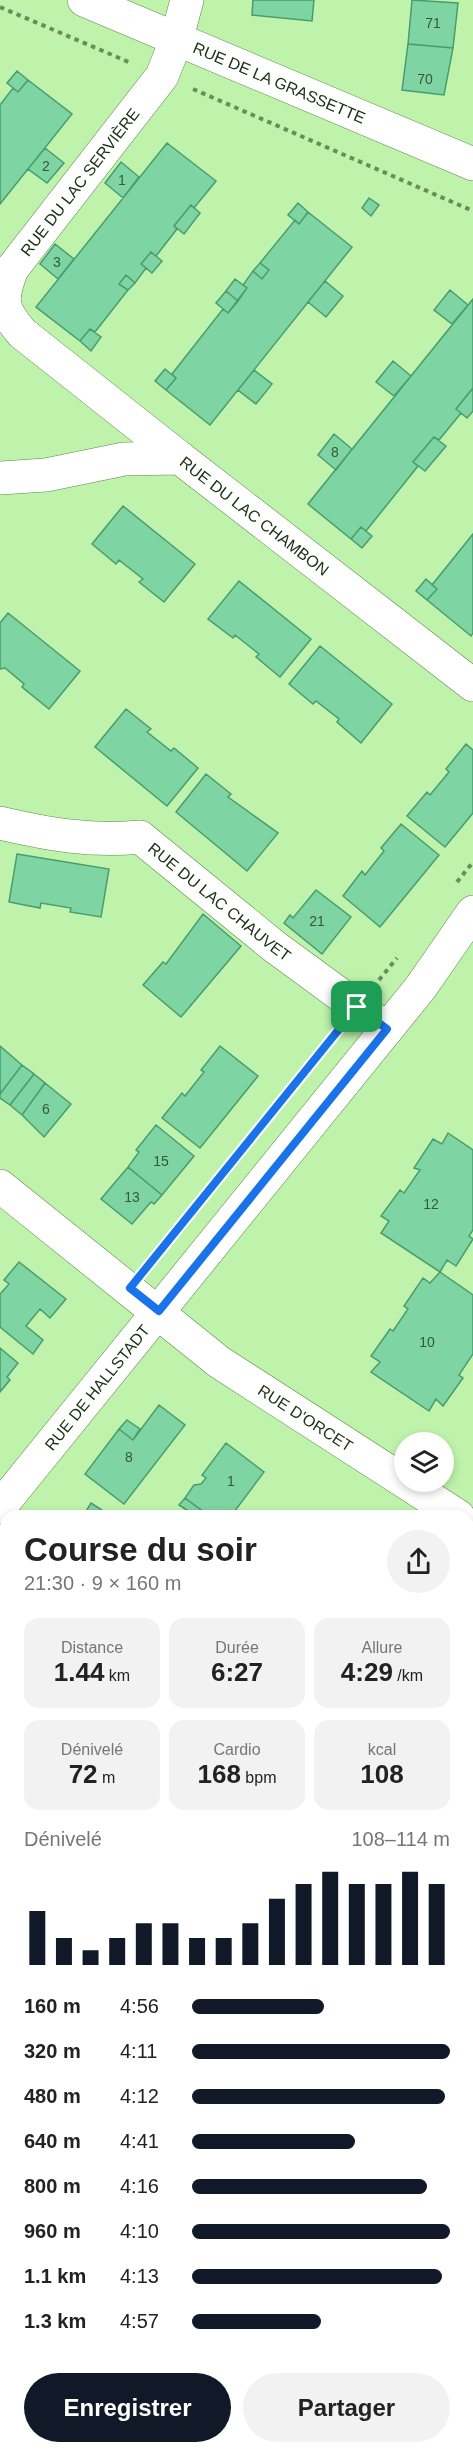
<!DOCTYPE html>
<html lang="fr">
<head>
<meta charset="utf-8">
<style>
	body { margin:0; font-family:Helvetica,sans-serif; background:#f2f2f2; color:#222; height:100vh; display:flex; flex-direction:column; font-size:22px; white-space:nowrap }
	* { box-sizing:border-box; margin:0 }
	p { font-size:20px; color:#767676 }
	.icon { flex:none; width:33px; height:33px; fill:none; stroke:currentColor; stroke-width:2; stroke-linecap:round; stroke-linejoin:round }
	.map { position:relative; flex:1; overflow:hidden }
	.drawer { position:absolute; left:0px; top:1510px; width:474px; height:944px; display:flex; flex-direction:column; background:#fff; border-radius:18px 18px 0 0; box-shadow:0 3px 9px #0003 }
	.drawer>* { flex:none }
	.tools { position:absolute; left:394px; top:1432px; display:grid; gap:12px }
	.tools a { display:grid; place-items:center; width:60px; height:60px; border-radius:50%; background:#fff; box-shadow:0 3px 9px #0003; font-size:30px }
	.pin { position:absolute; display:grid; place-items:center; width:51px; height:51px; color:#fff; margin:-26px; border-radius:12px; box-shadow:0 3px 9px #0006 }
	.round { display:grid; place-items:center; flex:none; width:63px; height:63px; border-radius:32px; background:#f2f2f2 }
	.overview { display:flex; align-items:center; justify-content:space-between; height:102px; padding:0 24px }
	h1 { font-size:33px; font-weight:700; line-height:45px }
	.metrics { display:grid; grid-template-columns:repeat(3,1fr); gap:9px; height:102px; padding:6px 24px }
	.metrics div { display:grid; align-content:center; border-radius:15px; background:#f2f2f2; text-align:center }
	.metrics b { font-size:26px; font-weight:700 }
	.metrics small { font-size:16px; font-weight:400 }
	.metrics p { font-size:16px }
	.chart { height:168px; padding:12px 24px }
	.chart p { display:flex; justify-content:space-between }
	.chart svg { width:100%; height:108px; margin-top:6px; stroke:#111827; stroke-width:6 }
	.cta { display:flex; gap:12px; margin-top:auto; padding:12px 24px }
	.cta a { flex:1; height:69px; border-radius:36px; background:#111827; color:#fff; font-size:24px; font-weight:700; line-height:69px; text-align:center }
	.cta a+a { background:#f2f2f2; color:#222 }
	ul { padding:0 24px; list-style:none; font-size:20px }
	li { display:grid; grid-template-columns:96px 72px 1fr; align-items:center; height:45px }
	li i { height:15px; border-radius:8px; background:#111827 }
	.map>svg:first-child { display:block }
	.building { fill:#7fd4a3; stroke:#489c6e; stroke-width:1.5 }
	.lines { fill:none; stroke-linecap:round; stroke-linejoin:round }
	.minor-casing { stroke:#5a8947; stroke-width:34 }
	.path { stroke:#698c5b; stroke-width:4; stroke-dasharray:4.5 4.5; stroke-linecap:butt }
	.minor { stroke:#fff; stroke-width:33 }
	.route-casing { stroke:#fff; stroke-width:12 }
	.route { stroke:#1a73e8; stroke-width:8 }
	.labels { text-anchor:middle; stroke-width:6; stroke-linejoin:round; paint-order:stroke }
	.number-label { font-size:14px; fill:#355938 }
	.street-label { font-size:16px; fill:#1c3014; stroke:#d3fdc4 }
</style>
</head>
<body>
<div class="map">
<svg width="473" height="2453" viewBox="0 0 473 2453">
	<rect width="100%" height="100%" fill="#bff3ab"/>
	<path class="building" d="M253,0H314L312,21L252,15Z
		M412,0L458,3L453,48L408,44Z
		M408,44L453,48L444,95L402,90Z
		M17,71L28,80L18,92L7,83Z
		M28,80L72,114L0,204V105L13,88L18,92Z
		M167,143L216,181L194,208L191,205L174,226L177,229L156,256L151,252L141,264L146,268L135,283L126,275L119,284L128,290L95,332L90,329L80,341L36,307Z
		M45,148L64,163L47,183L28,169Z
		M121,162L139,177L123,198L105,183Z
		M369,198L379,205L371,216L362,208Z
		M298,203L308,212L299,224L288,215Z
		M191,205L200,213L184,234L174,226Z
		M308,212L352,247L210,425L166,390L176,378L172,374L223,309L228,313L247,288L243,285L253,271L262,279L269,270L260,263L295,220L299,224Z
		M55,244L74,259L58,279L40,264Z
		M151,252L162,261L152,273L141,264Z
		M260,263L269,270L262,279L253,271Z
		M126,275L135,283L128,290L119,284Z
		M235,279L247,288L238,301L226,291Z
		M325,281L343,296L326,317L308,302Z
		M450,290L468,305L452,324L434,310Z
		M226,291L238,301L228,313L216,303Z
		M473,299V388L456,409L461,413L439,440L434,437L413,462L418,466L366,531L361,527L351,539L308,504Z
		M90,329L101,337L91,351L80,341Z
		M393,361L411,376L394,396L376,382Z
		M165,369L176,378L166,390L155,381Z
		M254,370L272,384L256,404L238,390Z
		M473,388V411L467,418L456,409Z
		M334,434L352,449L336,470L318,455Z
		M434,437L446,446L425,471L413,462Z
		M123,506L195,564L164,602L139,582L143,579L119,560L116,564L92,544Z
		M361,527L372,536L362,548L351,539Z
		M473,534V633L471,636L427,600L437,589L432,585Z
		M426,579L437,589L427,600L416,591Z
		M239,581L311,639L280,677L256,657L259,654L235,635L233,638L208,619Z
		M8,613L80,671L49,709L22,687L24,684L5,668L0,669V623Z
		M320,646L392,704L361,743L337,722L339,719L316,701L313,704L289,684Z
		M126,709L151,729L147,732L171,751L174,748L198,768L167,806L95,747Z
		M466,744L473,750V813L445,847L407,816L427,792L430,795L449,772L446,769Z
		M206,774L231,794L228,797L278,833L247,871L176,812Z
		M401,824L439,855L380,927L343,896L362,871L365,875L384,851L381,848Z
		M17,854L109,869L101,917L70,912L71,908L41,903L40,908L9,902Z
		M316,890L351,917L322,954L284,923L290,915L293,918Z
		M203,914L241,946L181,1017L143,985L163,962L166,964Z
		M0,1046L22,1065L0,1094Z
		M220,1046L258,1076L200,1148L162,1118L182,1093L185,1096L204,1072L201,1070Z
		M22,1065L34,1074L10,1105L0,1098V1094Z
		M34,1074L45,1083L22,1115L10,1105Z
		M45,1083L71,1104L44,1137L22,1115Z
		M156,1125L194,1156L162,1195L128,1167L139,1152L136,1150Z
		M448,1133L473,1150V1230L469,1236L473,1239L456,1266L447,1260L440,1272L381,1233L389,1221L381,1216L400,1190L404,1193L420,1170L414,1168L433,1139L442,1144Z
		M128,1167L162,1195L154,1204L151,1202L132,1224L101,1199Z
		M19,1262L66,1299L50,1318L40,1309L26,1326L43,1340L33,1354L0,1327V1294L9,1284L4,1280Z
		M440,1272L473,1295V1354L459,1375L463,1378L443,1406L436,1399L429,1411L371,1372L380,1362L371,1356L390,1329L393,1331L408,1309L404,1306L423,1278L430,1283Z
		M0,1348L18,1363L7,1377L10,1380L0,1392Z
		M159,1405L185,1425L124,1504L85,1474L119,1429L133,1440Z
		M127,1420L140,1429L133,1440L119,1429Z
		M226,1443L264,1472L231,1516H196L201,1510L185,1498L194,1485L201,1484L206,1478L202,1475Z
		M185,1498L201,1510L196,1516L179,1505Z
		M91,1503L111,1516H83Z
		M468,1590L473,1593V1664L468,1661Z
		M0,1755L6,1760V1821L0,1817Z
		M473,1870V1917L468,1913V1877Z
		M0,1952L6,1954V1996L0,1994Z
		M0,2202L6,2206V2236L0,2244Z
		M6,2236V2263L0,2259V2244Z
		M468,2306L473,2308V2342L468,2339Z
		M0,2390L6,2396V2417L0,2423Z
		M281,2448H326L324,2453H279Z"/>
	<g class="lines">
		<defs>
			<g id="minor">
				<path id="s1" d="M84,0L473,164"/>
				<path id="s2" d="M180,458L22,333C1,308 0,300 12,269L162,76L176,41L187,0"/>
				<path id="s3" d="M0,478L46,475L124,459L180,458L473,685"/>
				<path id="s4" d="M0,823C48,834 91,842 140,837L275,947L387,1029"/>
				<path id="s5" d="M0,1186L219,1362L458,1516"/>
				<path id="s6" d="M0,1507L421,987L473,912"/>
				<path d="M0,1889L6,1892"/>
				<path d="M468,1996H473"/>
				<path d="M0,2152H6"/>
				<path d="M468,2431L473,2433"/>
			</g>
		</defs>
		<use href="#minor" class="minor-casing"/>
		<path class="path" d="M0,7L131,63
			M193,89L473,211
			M457,882L473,862
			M379,980L397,958
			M148,1265L331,1040
			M0,2327L6,2334
			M123,2448L130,2453
			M8,2453L13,2448"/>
		<use href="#minor" class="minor"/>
	</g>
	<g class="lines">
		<defs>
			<path id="route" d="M357,1007L387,1029L159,1311L130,1288Z"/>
		</defs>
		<use href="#route" class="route-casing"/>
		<use href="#route" class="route"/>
	</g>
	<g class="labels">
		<g class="number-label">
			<text x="433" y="28">71</text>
			<text x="425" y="84">70</text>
			<text x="46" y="171">2</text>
			<text x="122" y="185">1</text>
			<text x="57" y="267">3</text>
			<text x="335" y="457">8</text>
			<text x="317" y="926">21</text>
			<text x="46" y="1114">6</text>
			<text x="161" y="1166">15</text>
			<text x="132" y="1202">13</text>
			<text x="431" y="1209">12</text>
			<text x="427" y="1347">10</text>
			<text x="129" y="1462">8</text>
			<text x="231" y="1486">1</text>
		</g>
		<g class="street-label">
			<text dy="6" stroke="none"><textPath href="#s1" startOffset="212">RUE DE LA GRASSETTE</textPath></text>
			<text dy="6" stroke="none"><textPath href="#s2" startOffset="382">RUE DU LAC SERVIÈRE</textPath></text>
			<text dy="6" stroke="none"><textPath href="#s3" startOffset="276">RUE DU LAC CHAMBON</textPath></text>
			<text dy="6" stroke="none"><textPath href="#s4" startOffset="244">RUE DU LAC CHAUVET</textPath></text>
			<text dy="6" stroke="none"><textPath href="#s6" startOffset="154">RUE DE HALLSTADT</textPath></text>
			<text dy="6" stroke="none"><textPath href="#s5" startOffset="384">RUE D'ORCET</textPath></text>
		</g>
	</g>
</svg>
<div class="tools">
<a><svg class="icon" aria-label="layers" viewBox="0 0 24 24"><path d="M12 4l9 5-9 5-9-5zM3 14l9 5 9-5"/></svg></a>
</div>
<div class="pin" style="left:357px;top:1007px;background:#1e9e55"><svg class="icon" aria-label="arrive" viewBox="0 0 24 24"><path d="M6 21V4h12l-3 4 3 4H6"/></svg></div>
<section class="drawer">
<div class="overview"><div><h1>Course du soir</h1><p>21:30 · 9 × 160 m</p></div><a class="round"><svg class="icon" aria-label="share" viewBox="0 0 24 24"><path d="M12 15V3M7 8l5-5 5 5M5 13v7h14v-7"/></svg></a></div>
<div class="metrics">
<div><p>Distance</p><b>1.44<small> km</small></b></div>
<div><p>Durée</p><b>6:27</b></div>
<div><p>Allure</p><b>4:29<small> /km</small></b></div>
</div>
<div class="metrics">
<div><p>Dénivelé</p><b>72<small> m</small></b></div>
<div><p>Cardio</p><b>168<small> bpm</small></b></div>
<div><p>kcal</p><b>108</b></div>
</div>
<div class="chart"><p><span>Dénivelé</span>108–114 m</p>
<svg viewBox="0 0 160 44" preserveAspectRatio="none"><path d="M5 44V22M15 44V33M25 44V38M35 44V33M45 44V27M55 44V27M65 44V33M75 44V33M85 44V27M95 44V17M105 44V11M115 44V6M125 44V11M135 44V11M145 44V6M155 44V11"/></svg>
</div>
<ul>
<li><b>160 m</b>4:56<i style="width:51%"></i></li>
<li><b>320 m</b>4:11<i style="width:100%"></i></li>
<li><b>480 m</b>4:12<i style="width:98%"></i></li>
<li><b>640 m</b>4:41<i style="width:63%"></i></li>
<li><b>800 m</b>4:16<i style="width:91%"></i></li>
<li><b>960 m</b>4:10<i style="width:100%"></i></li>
<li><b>1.1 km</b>4:13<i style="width:97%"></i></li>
<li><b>1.3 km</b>4:57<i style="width:50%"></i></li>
</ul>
<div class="cta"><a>Enregistrer</a><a>Partager</a></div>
</section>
</div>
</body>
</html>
